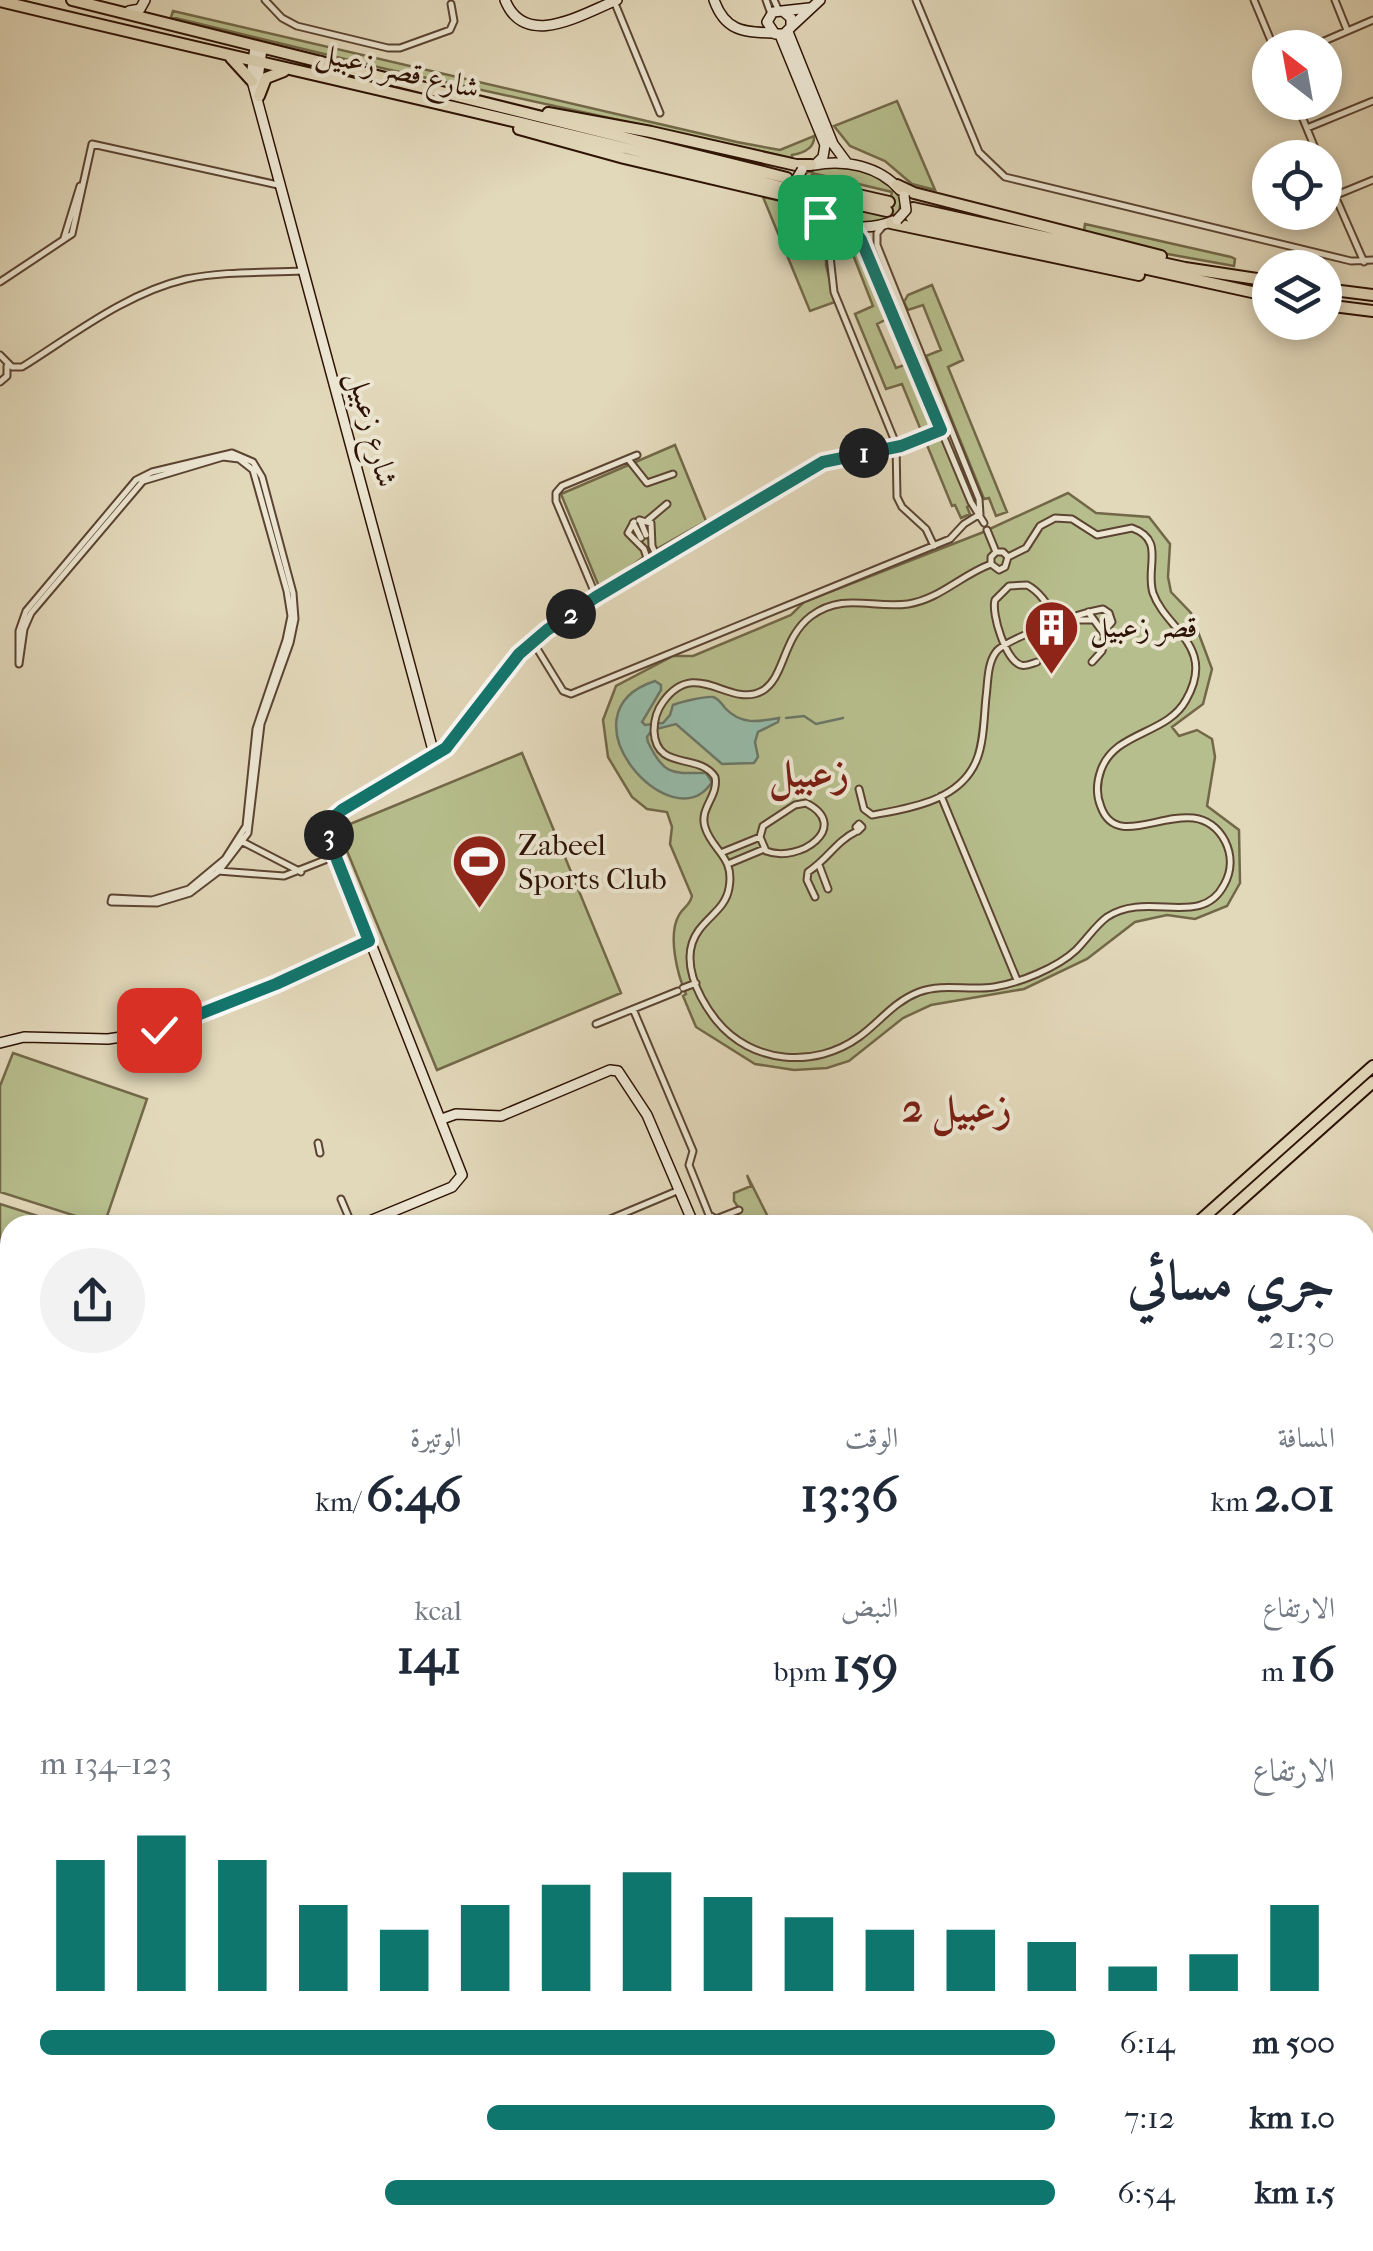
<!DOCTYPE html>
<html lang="ar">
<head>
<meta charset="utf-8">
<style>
	body { margin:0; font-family:"IM FELL French Canon",Amiri,serif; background:#f2f2f3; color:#1f2937; direction:rtl; height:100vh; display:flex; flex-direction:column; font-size:38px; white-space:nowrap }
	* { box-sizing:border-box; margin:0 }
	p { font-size:32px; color:#747a83 }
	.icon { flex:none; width:55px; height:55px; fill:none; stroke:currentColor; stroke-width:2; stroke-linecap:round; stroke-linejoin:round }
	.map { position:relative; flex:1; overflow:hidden; direction:ltr }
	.panel { position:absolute; left:0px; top:1215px; width:1375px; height:1038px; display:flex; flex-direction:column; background:#fff; border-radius:30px 30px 0 0; box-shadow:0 5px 15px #0003; direction:rtl }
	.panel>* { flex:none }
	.needle { width:65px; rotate:329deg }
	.fabs { position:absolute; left:1252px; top:30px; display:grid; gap:20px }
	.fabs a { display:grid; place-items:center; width:90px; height:90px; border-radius:50%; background:#fff; box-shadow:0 5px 15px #0003; font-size:50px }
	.pin { position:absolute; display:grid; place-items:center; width:85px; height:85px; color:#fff; margin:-42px; border-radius:20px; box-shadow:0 5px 15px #0006 }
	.km { position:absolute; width:50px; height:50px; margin:-25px; border-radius:50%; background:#222; color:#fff; font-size:28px; line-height:50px; text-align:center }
	.round { display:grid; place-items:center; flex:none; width:105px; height:105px; border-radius:52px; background:#f2f2f3 }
	.headline { display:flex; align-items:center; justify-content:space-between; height:170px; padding:0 40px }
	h1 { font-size:55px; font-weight:700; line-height:75px }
	.figures { display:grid; grid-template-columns:repeat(3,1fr); gap:15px; height:170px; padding:10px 40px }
	.figures div { display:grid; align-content:center }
	.figures b { font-size:50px; font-weight:700 }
	.figures small { font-size:28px; font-weight:400 }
	.figures p { font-size:28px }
	.chart { height:280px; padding:20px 40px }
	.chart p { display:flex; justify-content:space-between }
	.chart svg { width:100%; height:180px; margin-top:10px; stroke:#0f766e; stroke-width:6 }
	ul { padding:0 40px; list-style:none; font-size:32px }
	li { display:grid; grid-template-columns:160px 120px 1fr; align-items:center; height:75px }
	li i { height:25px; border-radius:12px; background:#0f766e }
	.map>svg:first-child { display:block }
	.green { fill:#b7be8d; stroke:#726848; stroke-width:2.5; fill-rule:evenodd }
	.water { fill:#96bba9; stroke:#6c7767; stroke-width:2.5 }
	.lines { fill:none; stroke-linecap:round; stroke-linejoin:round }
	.stream { stroke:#6c7767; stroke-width:2.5 }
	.ferry { stroke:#524d3e; stroke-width:2.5; stroke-dasharray:12 10; stroke-linecap:butt }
	.primary-tunnel { stroke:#beb096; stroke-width:10; stroke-dasharray:10 5; stroke-linecap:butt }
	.street-casing { stroke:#5b4432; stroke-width:9 }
	.secondary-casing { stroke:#2e1204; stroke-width:12 }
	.primary-casing { stroke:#2e1204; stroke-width:14 }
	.highway-casing { stroke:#2e1204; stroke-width:16 }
	.street { stroke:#ece6d2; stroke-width:5 }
	.secondary { stroke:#ece6d2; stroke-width:9 }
	.primary { stroke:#e2d8ba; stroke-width:10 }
	.highway { stroke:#e2d8ba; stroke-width:12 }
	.secondary-bridge-casing { stroke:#2e1204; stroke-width:12; stroke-linecap:butt }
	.secondary-bridge { stroke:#ece6d2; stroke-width:9 }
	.route-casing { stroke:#fff; stroke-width:20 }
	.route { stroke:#0f766e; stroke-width:12 }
	.labels { text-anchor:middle; stroke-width:8; stroke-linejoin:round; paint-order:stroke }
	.street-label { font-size:30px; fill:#2e1204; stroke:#ece6d2 }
	.poi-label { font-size:30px; fill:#2e1204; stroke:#ece6d2; text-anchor:start }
	.district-label { font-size:40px; font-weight:bold; fill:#7a1f14; stroke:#ece6d2 }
</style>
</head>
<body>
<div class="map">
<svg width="1373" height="2251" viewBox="0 0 1373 2251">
	<rect width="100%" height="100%" fill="#e2d8ba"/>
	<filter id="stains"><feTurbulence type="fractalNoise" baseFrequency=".002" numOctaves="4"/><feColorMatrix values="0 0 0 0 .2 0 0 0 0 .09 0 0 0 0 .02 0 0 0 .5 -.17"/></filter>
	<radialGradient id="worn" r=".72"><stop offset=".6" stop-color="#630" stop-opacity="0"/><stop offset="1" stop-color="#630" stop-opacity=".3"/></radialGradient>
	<path class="green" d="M173,11L737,142L780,150L814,136C815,148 803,153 792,155V158L386,69L171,17Z
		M897,101L935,190L912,184L885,161L850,146L834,126Z
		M821,167C851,166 886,171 901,200L899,212C869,234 812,223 797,188L801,175ZM812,173L892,192L887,216L806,197Z
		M763,197L782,201V205L805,226L826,236V265L835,302L810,311Z
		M1085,224L1231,257L1235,259L1234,266L1162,253L1084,231Z
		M837,226L848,228L856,235L891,317L877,324L896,368L910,363L970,505L967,507L970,514L961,518L955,505L952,506L902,384L886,389L855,314L873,306L850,247L835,240Z
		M932,285L963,360L948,367L1007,512L996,516L989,498L984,499L926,356L941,350L923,305L908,310L904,302L908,295Z
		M675,445L706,521L646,555L600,589L561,494Z
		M1068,493L1096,513L1149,517L1170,544L1168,577L1171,592L1191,613L1212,669L1203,704L1172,727L1179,736L1197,730L1212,739L1215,757L1207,806L1239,830L1240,883L1227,906L1195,919L1167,915L1135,922L1087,959L1024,989L931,1005L903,1018L849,1061L827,1068L794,1070L755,1064L696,1027L683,996L686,994C678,976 667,936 679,915C684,906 689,907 692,896L670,844L672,827L667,812L647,809L632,797L608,757L603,720L616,686L673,656H693L791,615L804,602L981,533Z
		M522,753L621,993L437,1070L338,829Z
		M13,1053L147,1099L104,1225L0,1192V1086Z
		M747,1175L770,1221L761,1225H710L709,1222L740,1210L734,1201V1193L751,1186Z
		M0,1204L66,1225H10V1295L0,1292Z
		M10,1390V1532L0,1508V1394Z
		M0,1548L10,1573V1795L0,1799Z"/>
	<path class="water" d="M655,681L661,685V690L642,722L645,725L663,723L670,715L673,705C680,702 705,696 713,697C718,698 722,704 725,708C741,725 758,722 779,718L778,722L758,732L755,742L758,757L754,763L722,764L676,724L652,730L647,737L648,742C664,776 672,773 706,773L712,782C673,844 556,713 655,681Z"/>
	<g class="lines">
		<path class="stream" d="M786,718L804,716L816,724L843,718"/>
		<path class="ferry" d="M1365,1897H1373
			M978,2251L979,2242"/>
		<path class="primary-tunnel" d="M434,2251L435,2242
			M450,2251V2242"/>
		<defs>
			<path id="street" d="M265,0L282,18L297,26L388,48H400L450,30L454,21L451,4
				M766,0L771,14
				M774,0L779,11
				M916,0L979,152L1005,177L1351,261L1373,260
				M1254,0L1274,48
				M1335,0L1347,30
				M614,1L660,113
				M1308,48L1373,20
				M1296,102L1319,158
				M1307,128L1373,101
				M1325,173L1364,262
				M1334,196L1373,180
				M884,225L877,233V245L979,499L980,514
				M854,229L863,243L971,502L984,523
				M64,238L80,186
				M829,247L834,292L896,444L897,497L902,507L926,529L934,546
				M0,282L72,234L92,144L278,185
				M0,355L12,367H22C73,335 126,293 186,279C225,271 264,273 303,271
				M0,382L7,376V366
				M232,453L253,462L262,477L293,593L295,619L290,643L261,724L248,833L219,871L190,893L157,903L111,902L112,898L152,900L189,889L225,859L246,826L256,729L286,640L291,616L287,591L253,470L239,459L223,457L143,481L31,613L24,629L19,664V631L26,611L136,480L152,472Z
				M628,459L647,483L673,474
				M639,520L651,523L652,546L658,559
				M640,520L646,535
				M648,520L667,504
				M634,522L628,533L644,549L649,564
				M633,523L641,538
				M987,530L996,552
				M991,564C961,575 940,599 908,604C873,609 843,592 811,616C782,638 785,678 762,691C729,709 696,656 663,702C657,710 654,721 654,731C656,772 699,752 715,777C719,796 699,808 705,827C712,851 735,856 729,888C726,907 710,915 699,930C678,958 698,997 716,1020C751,1064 815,1069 859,1037C880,1022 893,1002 919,992C944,983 968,991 994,987C1019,983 1057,968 1076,950C1087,939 1095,926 1107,917C1148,890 1201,929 1224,885C1232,871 1232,855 1225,841C1193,782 1120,860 1101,807C1096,795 1097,781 1101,770C1115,731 1167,735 1186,700C1217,646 1166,630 1153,593C1145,567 1166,540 1132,528L1097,535L1072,519L1055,518L1040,526L1026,548L1008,557L1005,567L999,570L991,564V557L996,552H1003L1008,557
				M596,596L556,501V493L562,486L637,455
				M1088,612L1105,635L1102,651L1092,662
				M1058,630L1076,620H1092
				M533,642L563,691L571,694L950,539L964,524L980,514
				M1037,662C1033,663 1026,667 1021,665C1006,661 991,614 995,600L1009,586L1027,585C1049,596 1070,639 1048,658
				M434,754L454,741L526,648L596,597L823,462L901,446L949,426
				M859,789L864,809L872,815C910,808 961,801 977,759C984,741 984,717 986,697C988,683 987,664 996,652C1006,638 1084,612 1103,609L1109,613L1112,622L1104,631
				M941,796L1017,980
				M806,803C852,826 800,864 766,851L760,837L763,826L795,805Z
				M859,824L862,827L858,831L856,827Z
				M241,841L301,872
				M723,852L760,837
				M728,864L764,849
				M819,865L828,889
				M218,871L284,876L335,856
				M815,897L807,880L808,872C829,858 835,842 857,831
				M683,988L696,983
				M633,1009L693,1151L689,1165L709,1215L716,1219L739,1210
				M596,1024L678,991
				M318,1143L320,1153
				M341,1199L352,1225
				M596,1225L677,1191
				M0,1528L10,1552
				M0,1570H1
				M0,1614L10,1610
				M0,1671L10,1667
				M0,1718L10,1714
				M1365,1766L1373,1765
				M0,1769L10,1765
				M0,1810L10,1806
				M0,1820L10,1816
				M902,2242L906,2251"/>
			<path id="secondary" d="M505,0C525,50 582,14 617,0
				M714,0C725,31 743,32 772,33
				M129,11L140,9L145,0
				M784,12L791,18V27L784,34H775L767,22L773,12L809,8
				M791,27L820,0
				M788,32L833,144L847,163
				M780,35L825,145L823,157L816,164
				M255,47L251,77L434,754L342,810L332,822L329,837L462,1175L452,1187L360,1225
				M257,86L262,49
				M814,165C845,159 879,166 900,190
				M800,201C825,226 863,234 896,220
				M0,1043L24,1037L108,1039L155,1032L277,983L369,941
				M442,1119L456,1114L501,1116L610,1070L618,1071L647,1115L694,1225
				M0,1388L10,1383
				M620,2251L622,2242
				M631,2251L633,2242
				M735,2251L740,2242
				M782,2251L789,2242"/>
			<path id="primary" d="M72,0L787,178
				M0,1C262,64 525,121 785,188
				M231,58L252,81
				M259,96L266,78L284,71
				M548,113L651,132L796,165H811
				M519,129L624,158L790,197L802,204
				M810,184L889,202
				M897,185L914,193L1161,256
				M807,193L887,211
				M913,208L1185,268L1270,281
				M911,217L1270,296
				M891,223L1139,275
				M1325,289L1373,295
				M1325,305L1373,311
				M1195,1225L1373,1066
				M1213,1225L1373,1082
				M0,2023L10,2027
				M0,2036L10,2035
				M743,2251L754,2242
				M756,2251L764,2242
				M767,2251L775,2242"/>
			<path id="highway" d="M1365,1382L1373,1367
				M1365,1414L1373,1399
				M1365,1453L1373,1438
				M1365,1472L1373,1454
				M1365,1964L1373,1966
				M0,2013H10
				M0,2050H10
				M0,2060H10
				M1365,2239L1373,2249
				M1234,2242V2251
				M1318,2242V2251
				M1350,2242L1357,2251
				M1205,2251V2242
				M1222,2251L1223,2242"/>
		</defs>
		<use href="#street" class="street-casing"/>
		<use href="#secondary" class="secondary-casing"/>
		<use href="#primary" class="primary-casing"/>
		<use href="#highway" class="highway-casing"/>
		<use href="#street" class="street"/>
		<use href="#secondary" class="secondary"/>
		<use href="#primary" class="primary"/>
		<use href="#highway" class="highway"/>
		<defs>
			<path id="secondary-bridge" d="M795,195L794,183L802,170
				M897,220L906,210L904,196"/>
		</defs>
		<use href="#secondary-bridge" class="secondary-bridge-casing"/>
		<use href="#secondary-bridge" class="secondary-bridge"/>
	</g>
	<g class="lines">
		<defs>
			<path id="route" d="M159,1030L276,984L369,941L330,842V827L334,817L342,810L446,748L519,654L547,630L596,597L823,462L901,446L941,430L861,240L852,227L820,217"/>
		</defs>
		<use href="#route" class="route-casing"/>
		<use href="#route" class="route"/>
	</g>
	<defs>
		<symbol id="building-pin" viewBox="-11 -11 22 30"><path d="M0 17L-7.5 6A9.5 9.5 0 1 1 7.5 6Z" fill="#8f2418" stroke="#ece6d2"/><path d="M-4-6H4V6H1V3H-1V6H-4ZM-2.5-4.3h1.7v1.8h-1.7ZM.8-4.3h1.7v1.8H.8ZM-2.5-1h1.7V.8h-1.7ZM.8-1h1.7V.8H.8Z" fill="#fff"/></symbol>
		<symbol id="stadium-pin" viewBox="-11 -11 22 30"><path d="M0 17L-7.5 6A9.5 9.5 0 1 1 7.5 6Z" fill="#8f2418" stroke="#ece6d2"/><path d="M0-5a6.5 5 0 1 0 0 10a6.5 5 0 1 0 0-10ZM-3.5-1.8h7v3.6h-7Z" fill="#fff"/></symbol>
	</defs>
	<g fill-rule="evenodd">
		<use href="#building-pin" x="1020" y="596" width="63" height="86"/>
		<use href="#stadium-pin" x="448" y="830" width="63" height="86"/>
	</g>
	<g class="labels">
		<g class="street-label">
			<text transform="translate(398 70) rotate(13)" y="10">شارع قصر زعبيل</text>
			<text transform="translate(373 429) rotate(75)" y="10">شارع زعبيل</text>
		</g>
		<g class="poi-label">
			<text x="1090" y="637">قصر زعبيل</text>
			<text x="518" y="855">Zabeel<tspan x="518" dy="34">Sports Club</tspan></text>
		</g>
		<g class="district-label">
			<text x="809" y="786">زعبيل</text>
			<text x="957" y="1121">زعبيل 2</text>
		</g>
	</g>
	<rect width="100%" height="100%" filter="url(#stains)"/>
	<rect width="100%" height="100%" fill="url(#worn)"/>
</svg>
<div class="fabs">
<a><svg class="needle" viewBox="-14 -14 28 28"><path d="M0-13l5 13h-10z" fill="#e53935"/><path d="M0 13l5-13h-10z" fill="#747a83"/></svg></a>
<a><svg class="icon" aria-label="locate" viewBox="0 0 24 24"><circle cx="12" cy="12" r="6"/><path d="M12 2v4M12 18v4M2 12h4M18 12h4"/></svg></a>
<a><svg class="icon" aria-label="layers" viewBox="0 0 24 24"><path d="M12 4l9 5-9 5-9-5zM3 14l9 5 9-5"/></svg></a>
</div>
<div class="pin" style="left:820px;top:217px;background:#1e9e55"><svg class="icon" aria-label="arrive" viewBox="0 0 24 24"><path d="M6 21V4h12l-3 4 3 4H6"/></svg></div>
<div class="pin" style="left:159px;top:1030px;background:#d93025"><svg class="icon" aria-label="check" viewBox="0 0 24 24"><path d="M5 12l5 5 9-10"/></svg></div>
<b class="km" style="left:864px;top:453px">1</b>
<b class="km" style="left:571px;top:614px">2</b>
<b class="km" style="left:329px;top:835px">3</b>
<section class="panel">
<div class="headline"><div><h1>جري مسائي</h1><p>21:30</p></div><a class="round"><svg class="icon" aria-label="share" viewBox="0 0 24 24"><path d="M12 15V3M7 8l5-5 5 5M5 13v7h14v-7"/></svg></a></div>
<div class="figures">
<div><p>المسافة</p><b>2.01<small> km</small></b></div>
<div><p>الوقت</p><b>13:36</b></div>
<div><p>الوتيرة</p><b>6:46<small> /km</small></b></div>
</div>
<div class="figures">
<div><p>الارتفاع</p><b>16<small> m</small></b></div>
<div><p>النبض</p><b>159<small> bpm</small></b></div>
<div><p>kcal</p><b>141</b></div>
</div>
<div class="chart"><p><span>الارتفاع</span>123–134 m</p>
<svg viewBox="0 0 160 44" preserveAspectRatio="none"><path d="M5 44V12M15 44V6M25 44V12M35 44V23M45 44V29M55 44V23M65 44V18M75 44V15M85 44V21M95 44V26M105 44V29M115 44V29M125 44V32M135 44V38M145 44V35M155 44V23"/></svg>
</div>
<ul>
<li><b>500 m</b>6:14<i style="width:100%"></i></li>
<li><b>1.0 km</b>7:12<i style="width:56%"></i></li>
<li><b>1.5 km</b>6:54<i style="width:66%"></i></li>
</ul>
</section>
</div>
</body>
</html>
